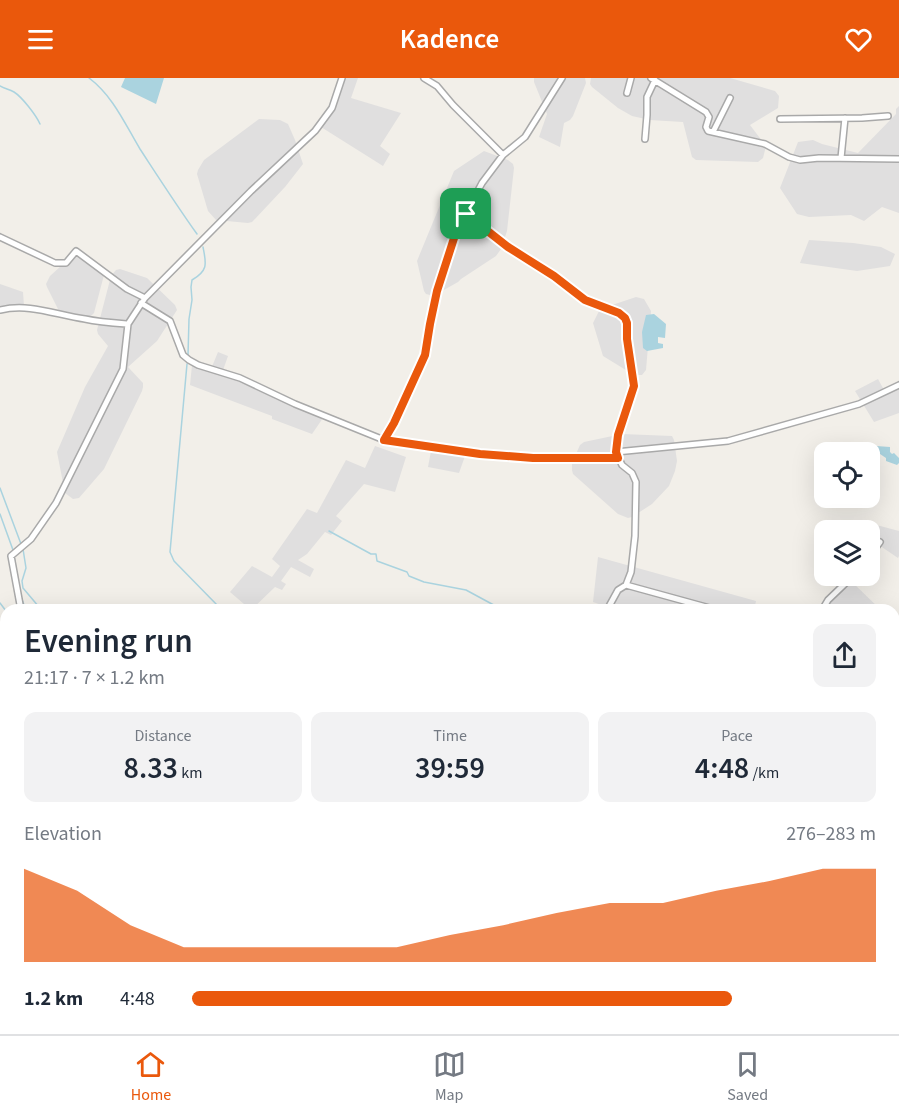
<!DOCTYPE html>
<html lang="en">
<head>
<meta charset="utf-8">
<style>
	body { margin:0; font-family:"Source Sans 3",sans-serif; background:#f2f2f3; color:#1f2937; height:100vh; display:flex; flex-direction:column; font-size:22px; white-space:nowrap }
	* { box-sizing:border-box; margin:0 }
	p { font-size:20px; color:#747a83 }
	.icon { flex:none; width:33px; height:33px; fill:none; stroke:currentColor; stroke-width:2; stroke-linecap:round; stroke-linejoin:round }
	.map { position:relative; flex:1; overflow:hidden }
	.details { position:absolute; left:0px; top:526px; width:900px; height:430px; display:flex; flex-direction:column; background:#fff; border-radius:18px 18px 0 0; box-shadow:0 6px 24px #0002 }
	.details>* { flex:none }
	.controls { position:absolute; left:814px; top:364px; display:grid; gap:12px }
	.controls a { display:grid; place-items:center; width:66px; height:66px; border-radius:12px; background:#fff; box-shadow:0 6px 24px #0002; font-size:30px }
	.pin { position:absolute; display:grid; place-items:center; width:51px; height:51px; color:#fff; margin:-26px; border-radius:12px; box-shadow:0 3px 9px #0006 }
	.round { display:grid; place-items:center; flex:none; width:63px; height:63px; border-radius:12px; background:#f2f2f3 }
	.overview { display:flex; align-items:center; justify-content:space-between; height:102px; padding:0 24px }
	h1 { font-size:33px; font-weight:600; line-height:45px }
	.figures { display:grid; grid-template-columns:repeat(3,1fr); gap:9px; height:102px; padding:6px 24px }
	.figures div { display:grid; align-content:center; border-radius:12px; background:#f2f2f3; text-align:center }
	.figures b { font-size:30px; font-weight:600 }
	.figures small { font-size:16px; font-weight:400 }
	.figures p { font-size:16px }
	.chart { height:168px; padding:12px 24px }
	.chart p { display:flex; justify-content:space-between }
	.chart svg { width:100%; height:108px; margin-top:6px; fill:#ea580c; opacity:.7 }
	ul { padding:0 24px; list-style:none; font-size:20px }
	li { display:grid; grid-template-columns:96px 72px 1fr; align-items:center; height:45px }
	li i { height:15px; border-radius:8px; background:#ea580c }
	header { display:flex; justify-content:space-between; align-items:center; height:78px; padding:0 24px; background:#ea580c; color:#fff; font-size:27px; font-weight:600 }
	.tab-bar { display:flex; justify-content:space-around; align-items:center; height:84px; border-top:2px solid #e0e1e3; background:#fff; font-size:16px; color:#747a83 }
	.tab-bar a { display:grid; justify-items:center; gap:3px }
	.tab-bar .on { color:#ea580c }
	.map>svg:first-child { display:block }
	.residential { fill:#e0dfdf }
	.farmland { fill:#eef0d5 }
	.water { fill:#aad3df }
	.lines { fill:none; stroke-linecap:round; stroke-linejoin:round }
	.stream { stroke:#aad3df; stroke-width:1.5 }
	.minor-casing { stroke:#a9a9a9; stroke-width:8 }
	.minor { stroke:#fff; stroke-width:5 }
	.route-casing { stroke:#fff; stroke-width:12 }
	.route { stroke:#ea580c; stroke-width:8 }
</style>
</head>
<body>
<header><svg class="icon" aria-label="menu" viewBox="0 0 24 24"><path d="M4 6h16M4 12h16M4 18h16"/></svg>Kadence<svg class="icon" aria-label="heart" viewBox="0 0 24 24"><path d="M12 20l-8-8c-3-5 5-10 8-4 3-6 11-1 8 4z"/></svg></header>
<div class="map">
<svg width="899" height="956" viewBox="0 0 899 956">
	<rect width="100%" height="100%" fill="#f2efe9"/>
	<path class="residential" d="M344,0H358L351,20L401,35L380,68L390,76L383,88L321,49Z
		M534,0H585L586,5L573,38L570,42L564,45L560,69L539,59L547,36L534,4Z
		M591,0H730L775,13L779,18L778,30L750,47L766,68L763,80L758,84L696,82L692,79L683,44L650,42L632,38L618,30L592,9L590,6Z
		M899,28V135L882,129L864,143L851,137L809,139L797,136L780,110L798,64L813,62L822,66L858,75L896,36V31Z
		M259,41L280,42L288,46L295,62L303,86L285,109L252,144L248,145L216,142L208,133L197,96L198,92L204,82Z
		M484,73L508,82L513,86L514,90L507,153L501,171L496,178L461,201L458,204L435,217H430L426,216L424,213L417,183L454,93Z
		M809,162L853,165L881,169L895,176L890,188L857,193L800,185Z
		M78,176L102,195L104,197L94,235L92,237L88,239L66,236L59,233L47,209L46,206L50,198L73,177Z
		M120,191L147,200L175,227L177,232L157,263L128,289L143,305V309L142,313L104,391L79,420L73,421L65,415L57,374L85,309L108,268L98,256L97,252L111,198L116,192Z
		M0,206L23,214L24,228L0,233Z
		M636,219L644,221L651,233L646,292L642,297H634L603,278L593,245L600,231Z
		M218,274L228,278L222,295L239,301L323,340L312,356L272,341V338L190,307L192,287L211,291Z
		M878,301L884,312L899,305V335L874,344L855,313Z
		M622,356L672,358L674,362L677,383L675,393L669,408L652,426L632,439L628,440L618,436L573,396L572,392V385L580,367L584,364Z
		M375,368L406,379L395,414L364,406L336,438L342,443L331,457L325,454L307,476L298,482L314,491L310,499L291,489L281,503L286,506L282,512L275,509L251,532L230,514L252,488L272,499L280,488L272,481L307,431L317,435L346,382L365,390Z
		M431,373L465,378L459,395L428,389Z
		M869,445L899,453V478L898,480L870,461Z
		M598,479L756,523L754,532H616L593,524Z
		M851,503L881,532H824L832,521Z
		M894,546L899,551V622L894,620Z
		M0,775L6,777V836L0,849Z
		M894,832L897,835L899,840V914H894Z
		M93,951H165L169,956H91Z"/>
	<path class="farmland" d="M0,580L6,607V668L0,682Z"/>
	<path class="water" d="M125,0H164L156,26L121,9Z
		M654,236L666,246L665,260L658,259V265L663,266V270L647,273L643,270L642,254L646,237Z
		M876,368L890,369V374L892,376L894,375L899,380V385L897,387L886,383V380L874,372Z"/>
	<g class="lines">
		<path class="stream" d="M89,0C113,18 125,46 140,71C159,100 177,128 197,156
			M0,8C5,11 9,11 14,14C22,19 36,37 40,46
			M188,277L189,241L192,222L191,209L192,202C209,192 206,185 203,169
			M187,286L170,474L174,483L218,528
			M0,410L21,466
			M0,436L13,472
			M329,453L371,476H376L377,483L407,494L409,498L424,504L466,512L503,532
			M23,471L26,490L22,503L23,510L39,529L40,532
			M14,478L17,497
			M21,519L26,532
			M0,525L6,533
			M0,646H6
			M894,772L899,773
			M488,951L494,956
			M678,951L731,956
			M795,956L810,952H814L818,956
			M889,956H897"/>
		<defs>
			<path id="minor" d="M424,0L437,8L453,27L503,77
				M651,0L706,34L709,39L706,49L708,53L765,66L789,79L800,82L819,80L899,81
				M627,15L631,0
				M780,41L862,40L888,38
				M713,54L730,20
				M645,61L647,37V19L655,2
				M841,80L845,40
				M466,136L508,169L554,198L585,222L619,235L625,240L627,245V261L634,308L618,357L616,374L622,387L632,395L636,404L635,458L631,494L626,507L618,512L607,532
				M0,159L55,185H66L76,173L127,211L145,220
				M141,225L170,243L183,277L189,282L198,287L240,300L295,326L384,362L480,376L533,380H618
				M0,232C30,225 56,237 85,241C99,244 114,245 128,246
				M384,362L394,345L425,277L430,246L437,213L456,154L482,105L503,77L525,59L562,0
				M616,374L728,363L859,326L899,307
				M870,478L880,464
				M626,507L717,532
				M21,532L11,478L31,461L56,425L123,291L128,246L145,220L251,113L315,53L332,30L342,0
				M822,532L828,522L853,498
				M894,607L899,609
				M0,737L6,712
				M894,750L899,751
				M894,847L899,846
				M0,875L6,876
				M0,903L6,905
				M114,951L126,956
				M228,951L235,956
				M391,956L393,951"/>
		</defs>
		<use href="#minor" class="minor-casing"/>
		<use href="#minor" class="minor"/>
	</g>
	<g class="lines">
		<defs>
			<path id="route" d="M466,136L508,169L554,198L585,222L619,235L625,240L627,245V261L634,308L618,357L616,374L618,380H533L480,376L384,362L394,345L425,277L430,246L437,213L456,154Z"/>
		</defs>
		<use href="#route" class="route-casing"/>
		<use href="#route" class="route"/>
	</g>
</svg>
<div class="controls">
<a><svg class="icon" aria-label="locate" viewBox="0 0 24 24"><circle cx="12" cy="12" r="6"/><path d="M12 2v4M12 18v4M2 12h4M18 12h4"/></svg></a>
<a><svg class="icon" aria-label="layers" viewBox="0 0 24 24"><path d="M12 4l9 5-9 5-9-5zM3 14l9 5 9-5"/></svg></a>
</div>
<div class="pin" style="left:466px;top:136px;background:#1e9e55"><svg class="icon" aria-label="arrive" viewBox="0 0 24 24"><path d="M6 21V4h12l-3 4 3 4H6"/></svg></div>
<section class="details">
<div class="overview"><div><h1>Evening run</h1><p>21:17 · 7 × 1.2 km</p></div><a class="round"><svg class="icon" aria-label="share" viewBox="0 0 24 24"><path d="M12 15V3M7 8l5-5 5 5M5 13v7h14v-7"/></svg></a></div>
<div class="figures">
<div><p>Distance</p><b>8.33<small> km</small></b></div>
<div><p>Time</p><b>39:59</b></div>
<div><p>Pace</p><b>4:48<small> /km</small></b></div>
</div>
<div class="chart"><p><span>Elevation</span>276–283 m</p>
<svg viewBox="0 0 160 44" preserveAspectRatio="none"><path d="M0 44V6L10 15L20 29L30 38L40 38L50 38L60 38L70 38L80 33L90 29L100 24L110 20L120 20L130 15L140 11L150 6L160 6V44z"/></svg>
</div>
<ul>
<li><b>1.2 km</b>4:48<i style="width:79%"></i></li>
</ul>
</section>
</div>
<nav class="tab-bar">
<a class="on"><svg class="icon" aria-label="home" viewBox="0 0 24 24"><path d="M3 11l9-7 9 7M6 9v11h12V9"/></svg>Home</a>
<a><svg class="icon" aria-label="map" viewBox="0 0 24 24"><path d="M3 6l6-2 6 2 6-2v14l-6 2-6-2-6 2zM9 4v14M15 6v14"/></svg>Map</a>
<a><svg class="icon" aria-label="saved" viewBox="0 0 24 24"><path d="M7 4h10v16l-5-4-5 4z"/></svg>Saved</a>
</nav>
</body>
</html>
